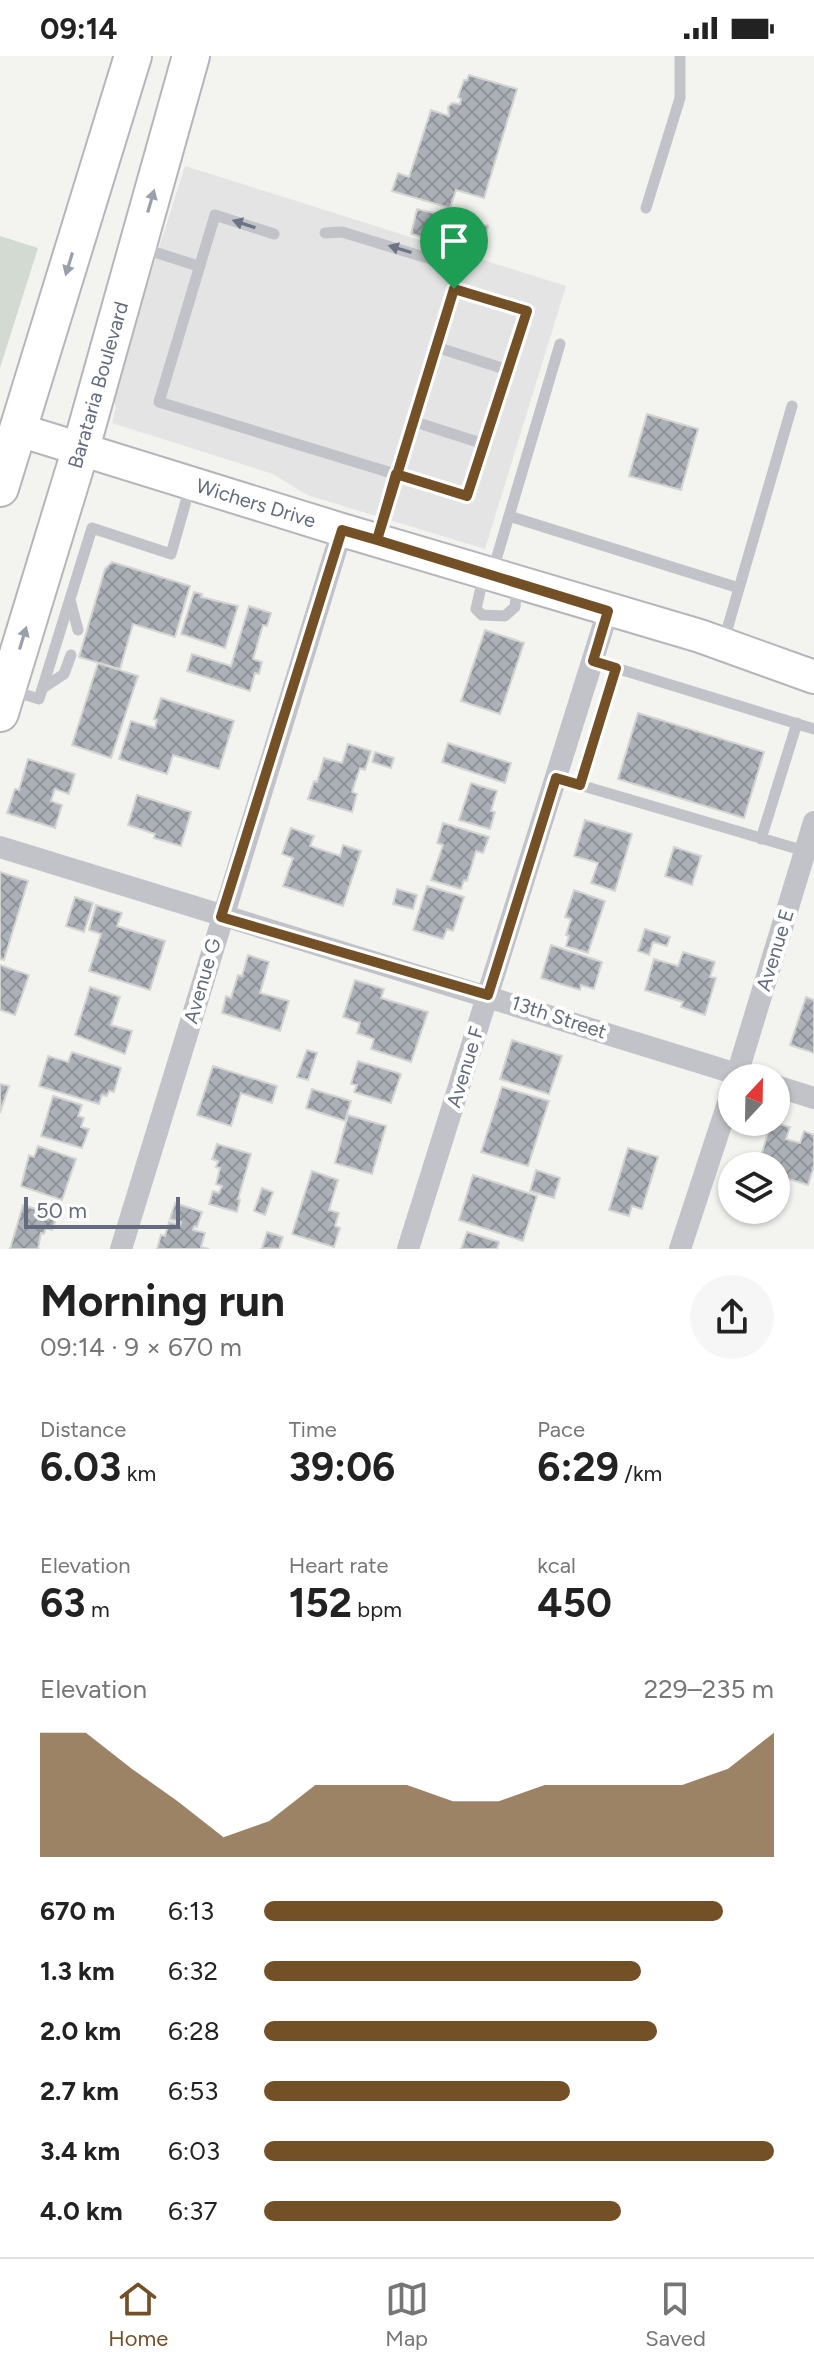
<!DOCTYPE html>
<html lang="en">
<head>
<meta charset="utf-8">
<style>
	body { margin:0; font-family:Figtree,sans-serif; background:#f6f6f6; color:#222; height:100vh; display:flex; flex-direction:column; font-size:30px; white-space:nowrap }
	* { box-sizing:border-box; margin:0 }
	p { font-size:26px; color:#767676 }
	.icon { flex:none; width:44px; height:44px; fill:none; stroke:currentColor; stroke-width:2; stroke-linecap:round; stroke-linejoin:round }
	.map { position:relative; height:1193px; overflow:hidden }
	.drawer { display:flex; flex-direction:column; background:#fff; flex:1 }
	.drawer>* { flex:none }
	.needle { width:52px; rotate:22deg }
	.controls { position:absolute; left:718px; top:1008px; display:grid; gap:16px }
	.controls a { display:grid; place-items:center; width:72px; height:72px; border-radius:50%; background:#fff; box-shadow:0 2px 6px #0004; font-size:40px }
	.scale { position:absolute; left:24px; bottom:20px; width:156px; box-sizing:border-box; padding-left:8px; border:4px solid #646b7f; border-top:0; font-size:22px; line-height:28px; white-space:nowrap; color:#646b7f; -webkit-text-stroke:6px #fff; paint-order:stroke }
	.pin { position:absolute; display:grid; place-items:center; width:68px; height:68px; color:#fff; margin:-82px -34px; border-radius:50% 50% 50% 0; rotate:-45deg; box-shadow:0 0 8px #0007 }
	.pin .icon { rotate:45deg }
	.round { display:grid; place-items:center; flex:none; width:84px; height:84px; border-radius:42px; background:#f6f6f6 }
	.summary { display:flex; align-items:center; justify-content:space-between; height:136px; padding:0 40px }
	h1 { font-size:44px; font-weight:700; line-height:60px }
	.figures { display:grid; grid-template-columns:repeat(3,1fr); gap:12px; height:136px; padding:8px 40px }
	.figures div { display:grid; align-content:center }
	.figures b { font-size:40px; font-weight:700 }
	.figures small { font-size:22px; font-weight:400 }
	.figures p { font-size:22px }
	.chart { height:224px; padding:16px 40px }
	.chart p { display:flex; justify-content:space-between }
	.chart svg { width:100%; height:144px; margin-top:8px; fill:#745026; opacity:.7 }
	ul { padding:0 40px; list-style:none; font-size:26px }
	li { display:grid; grid-template-columns:128px 96px 1fr; align-items:center; height:60px }
	li i { height:20px; border-radius:10px; background:#745026 }
	.status { display:flex; justify-content:space-between; align-items:center; height:56px; padding:0 40px; background:#fff; direction:ltr }
	.status svg { height:22px; fill:currentColor }
	.tab-bar { display:flex; justify-content:space-around; align-items:center; height:112px; border-top:2px solid #e0e0e0; background:#fff; font-size:22px; color:#767676 }
	.tab-bar a { display:grid; justify-items:center; gap:4px }
	.tab-bar .selected { color:#745026 }
	.map>svg:first-child { display:block }
	.built { fill:#e3e4e3 }
	.park { fill:#d2dad2 }
	.building { fill:url(#building-cross-hatch); stroke:#d4d5d3; stroke-width:2 }
	.lines { fill:none; stroke-linecap:round; stroke-linejoin:round }
	.secondary-casing { stroke:#b4b6bc; stroke-width:36 }
	.primary-casing { stroke:#b5b6bb; stroke-width:40 }
	.lane { stroke:#c2c3c8; stroke-width:11 }
	.street { stroke:#c2c3c8; stroke-width:22 }
	.secondary { stroke:#fff; stroke-width:32 }
	.primary { stroke:#fff; stroke-width:36 }
	.oneway { fill:#9a9fac }
	.oneway2 { fill:#6d7486 }
	.route-casing { stroke:#fff; stroke-width:16 }
	.route { stroke:#745026; stroke-width:10 }
	.labels { text-anchor:middle; stroke-width:8; stroke-linejoin:round; paint-order:stroke }
	.street-label { font-size:20px; fill:#646b7f; stroke:#fff }
</style>
</head>
<body>
<div class="status"><b>09:14</b><svg viewBox="0 0 49 12"><path d="M0 12V9h3v3zM5 12V6h3v6zM10 12V3h3v9zM15 12V0h3v12zM26 1h20v11H26zM47 4h2v5h-2z"/></svg></div>
<div class="map">
<svg width="814" height="1193" viewBox="0 0 814 1193">
	<defs>
		<pattern id="building-cross-hatch" width="8" height="8" patternUnits="userSpaceOnUse" patternTransform="scale(2)"><rect width="8" height="8" fill="#acb0b7"/><path d="M0 0l8 8M0 8l8-8" fill="none" stroke="#90939a"/></pattern>
	</defs>
	<rect width="100%" height="100%" fill="#f3f4f0"/>
	<path class="built" d="M185,110L566,230L485,493L307,439L273,418L112,367L116,351L112,339Z"/>
	<path class="park" d="M0,180L38,192L0,312Z"/>
	<path class="building" d="M469,19L517,33L484,142L456,134L450,152L392,135L398,117L409,121L431,54L449,60L448,51L452,47L460,48L461,43L458,41L464,24H467Z
		M417,153L488,170L482,196L411,178Z
		M647,358L698,373L681,434L629,420Z
		M112,506L190,530L175,581L133,568L120,613L79,601L105,513Z
		M194,536L202,538L201,541L238,550L225,592L181,578Z
		M249,550L271,557L267,570L263,569L253,603L262,606L259,618L255,617L250,635L187,615L192,598L231,610Z
		M485,574L524,587L500,658L461,645Z
		M98,607L138,620L111,702L72,689Z
		M161,642L234,665L219,713L173,699L167,718L119,703L131,665L155,672L157,664L154,663Z
		M638,657L764,696L744,762L618,723Z
		M448,687L511,707L505,727L442,706Z
		M348,688L371,695L365,714L360,712L352,736L357,738L352,756L308,743L314,725L317,726L324,702L342,707Z
		M375,696L394,702L391,712L372,706Z
		M28,703L75,718L69,738L55,733L51,745L62,749L55,772L7,757L15,733L19,734Z
		M471,727L497,735L491,755L495,756L490,773L459,764Z
		M137,739L191,756L181,790L154,782L155,778L128,769Z
		M585,764L632,778L615,835L591,827L598,807L574,800Z
		M443,767L489,781L483,797L476,795L467,825L464,824L461,833L431,824L443,789L437,787Z
		M291,772L314,780L310,790L340,800L343,789L361,795L343,850L283,830L293,802L282,798Z
		M674,791L701,800L692,829L665,820Z
		M0,816L28,825L4,904L0,903Z
		M427,830L464,841L453,875L447,873L443,883L413,874Z
		M397,833L417,839L413,853L393,848Z
		M574,834L605,845L588,897L566,890L569,880L566,879L571,863L565,861Z
		M75,841L93,847L84,876L66,870Z
		M96,849L122,857L117,870L165,885L150,934L89,915L101,878L89,874Z
		M645,873L670,881L667,890L653,886L649,899L638,895Z
		M551,889L602,906L594,933L581,929L580,934L541,922Z
		M683,896L715,906L710,921L716,922L705,959L681,951L683,946L645,934L654,903L678,910Z
		M248,899L269,906L260,937L289,945L280,975L222,957L226,940L231,942L238,919L242,920Z
		M0,909L29,919L15,959L0,954Z
		M355,924L384,933L381,942L428,956L411,1006L371,993L374,983L357,977L360,967L343,961Z
		M90,931L120,941L111,969L132,975L125,998L75,979Z
		M806,941L814,944V997L790,989Z
		M512,984L562,1000L549,1038L500,1023Z
		M307,994L317,997L308,1024L297,1021Z
		M72,996L121,1012L114,1036L109,1035L107,1040L102,1039L99,1048L39,1030L48,1000L68,1006Z
		M358,1005L401,1018L391,1047L354,1036L357,1029L351,1028Z
		M213,1010L277,1030L272,1047L241,1037L231,1070L197,1059Z
		M0,1028L9,1030L0,1057Z
		M502,1031L549,1045L528,1110L481,1096Z
		M312,1033L351,1045L345,1065L306,1052Z
		M53,1040L82,1049L78,1060L84,1062L81,1071L89,1073L82,1092L41,1080Z
		M348,1059L386,1070L372,1118L335,1107Z
		M771,1066L790,1071L786,1083L800,1087L804,1075L814,1079V1110L808,1129L776,1119V1110H758Z
		M217,1088L251,1098L238,1143L240,1144L237,1156L209,1148L213,1135L219,1137L222,1130L216,1128L220,1112L216,1111L218,1105L212,1103Z
		M38,1090L76,1103L62,1144L21,1130L29,1099L34,1101Z
		M628,1092L658,1101L642,1153L632,1150L629,1160L609,1154Z
		M536,1114L560,1122L554,1142L530,1135Z
		M312,1115L338,1124L329,1154L339,1157L335,1170L340,1172L334,1191L292,1178Z
		M473,1119L537,1140L523,1185L459,1164Z
		M262,1132L273,1136L265,1159L254,1155Z
		M175,1147L202,1156L197,1171L194,1170L193,1174L205,1177L201,1191L209,1193H157L161,1179L165,1180L169,1166L180,1169L181,1166L170,1163Z
		M23,1149L57,1160L52,1174L46,1172L44,1178L41,1177L38,1193H10Z
		M267,1176L283,1181L279,1193L262,1192Z
		M467,1176L499,1186L497,1193H461Z"/>
	<g class="lines">
		<defs>
			<path id="secondary" d="M19,374L342,474L700,580L814,621"/>
			<path id="primary" d="M0,432L133,0
				M0,657L81,392L191,0"/>
		</defs>
		<use href="#secondary" class="secondary-casing"/>
		<use href="#primary" class="primary-casing"/>
		<path class="lane" d="M646,152L680,42V0
			M325,177L342,176L447,208L453,215L454,233
			M274,178L215,159L159,346L467,440L527,255L454,233L378,480
			M142,192L198,210
			M436,291L508,314
			M412,365L484,388
			M509,460L739,532
			M493,514L560,288
			M484,518L476,553L482,559L505,560L515,551L517,530
			M70,544L78,574
			M724,584L792,350
			M593,605L814,673
			M43,632L64,618L71,599
			M10,634L39,643L92,472L171,498L190,431
			M556,722L805,795
			M580,729L616,612
			M761,783L797,667"/>
		<path class="street" d="M0,791C250,870 501,943 750,1022
			M736,1022L814,766
			M776,1030L814,1042
			M121,1193L342,474
			M408,1193L608,555
			M680,1193L732,1035"/>
		<use href="#secondary" class="secondary"/>
		<use href="#primary" class="primary"/>
	</g>
	<defs><path id="oneway-solid" d="M-6-.8H1V-3.2L6.5 0L1 3.2V.8H-6Z" transform="scale(2)"/></defs>
	<g class="oneway">
		<use href="#oneway-solid" transform="translate(151 145) rotate(-74)"/>
		<use href="#oneway-solid" transform="translate(69 208) rotate(107)"/>
		<use href="#oneway-solid" transform="translate(23 582) rotate(-73)"/>
	</g>
	<g class="oneway2">
		<use href="#oneway-solid" transform="translate(244 168) rotate(-162)"/>
		<use href="#oneway-solid" transform="translate(400 193) rotate(-163)"/>
	</g>
	<g class="lines">
		<defs>
			<path id="route" d="M454,233L377,484L342,474L221,861L488,939L556,722L580,729L616,612L593,605L608,555L377,484L396,418L467,440L527,255L454,233"/>
		</defs>
		<use href="#route" class="route-casing"/>
		<use href="#route" class="route"/>
	</g>
	<g class="labels">
		<g class="street-label">
			<text transform="translate(98 329) rotate(-74)" y="7">Barataria Boulevard</text>
			<text transform="translate(256 447) rotate(17)" y="7">Wichers Drive</text>
			<text transform="translate(775 894) rotate(-73)" y="7">Avenue E</text>
			<text transform="translate(202 925) rotate(-74)" y="7">Avenue G</text>
			<text transform="translate(559 961) rotate(18)" y="7">13th Street</text>
			<text transform="translate(465 1011) rotate(-73)" y="7">Avenue F</text>
		</g>
	</g>
</svg>
<div class="controls">
<a><svg class="needle" viewBox="-14 -14 28 28"><path d="M0-13l5 13h-10z" fill="#e53935"/><path d="M0 13l5-13h-10z" fill="#767676"/></svg></a>
<a><svg class="icon" aria-label="layers" viewBox="0 0 24 24"><path d="M12 4l9 5-9 5-9-5zM3 14l9 5 9-5"/></svg></a>
</div>
<div class="scale">50 m</div>
<div class="pin" style="left:454px;top:233px;background:#1e9e55"><svg class="icon" aria-label="arrive" viewBox="0 0 24 24"><path d="M6 21V4h12l-3 4 3 4H6"/></svg></div>
</div>
<section class="drawer">
<div class="summary"><div><h1>Morning run</h1><p>09:14 · 9 × 670 m</p></div><a class="round"><svg class="icon" aria-label="share" viewBox="0 0 24 24"><path d="M12 15V3M7 8l5-5 5 5M5 13v7h14v-7"/></svg></a></div>
<div class="figures">
<div><p>Distance</p><b>6.03<small> km</small></b></div>
<div><p>Time</p><b>39:06</b></div>
<div><p>Pace</p><b>6:29<small> /km</small></b></div>
</div>
<div class="figures">
<div><p>Elevation</p><b>63<small> m</small></b></div>
<div><p>Heart rate</p><b>152<small> bpm</small></b></div>
<div><p>kcal</p><b>450</b></div>
</div>
<div class="chart"><p><span>Elevation</span>229–235 m</p>
<svg viewBox="0 0 160 44" preserveAspectRatio="none"><path d="M0 44V6L10 6L20 17L30 27L40 38L50 33L60 22L70 22L80 22L90 27L100 27L110 22L120 22L130 22L140 22L150 17L160 6V44z"/></svg>
</div>
<ul>
<li><b>670 m</b>6:13<i style="width:90%"></i></li>
<li><b>1.3 km</b>6:32<i style="width:74%"></i></li>
<li><b>2.0 km</b>6:28<i style="width:77%"></i></li>
<li><b>2.7 km</b>6:53<i style="width:60%"></i></li>
<li><b>3.4 km</b>6:03<i style="width:100%"></i></li>
<li><b>4.0 km</b>6:37<i style="width:70%"></i></li>
</ul>
</section>
<nav class="tab-bar">
<a class="selected"><svg class="icon" aria-label="home" viewBox="0 0 24 24"><path d="M3 11l9-7 9 7M6 9v11h12V9"/></svg>Home</a>
<a><svg class="icon" aria-label="map" viewBox="0 0 24 24"><path d="M3 6l6-2 6 2 6-2v14l-6 2-6-2-6 2zM9 4v14M15 6v14"/></svg>Map</a>
<a><svg class="icon" aria-label="saved" viewBox="0 0 24 24"><path d="M7 4h10v16l-5-4-5 4z"/></svg>Saved</a>
</nav>
</body>
</html>
